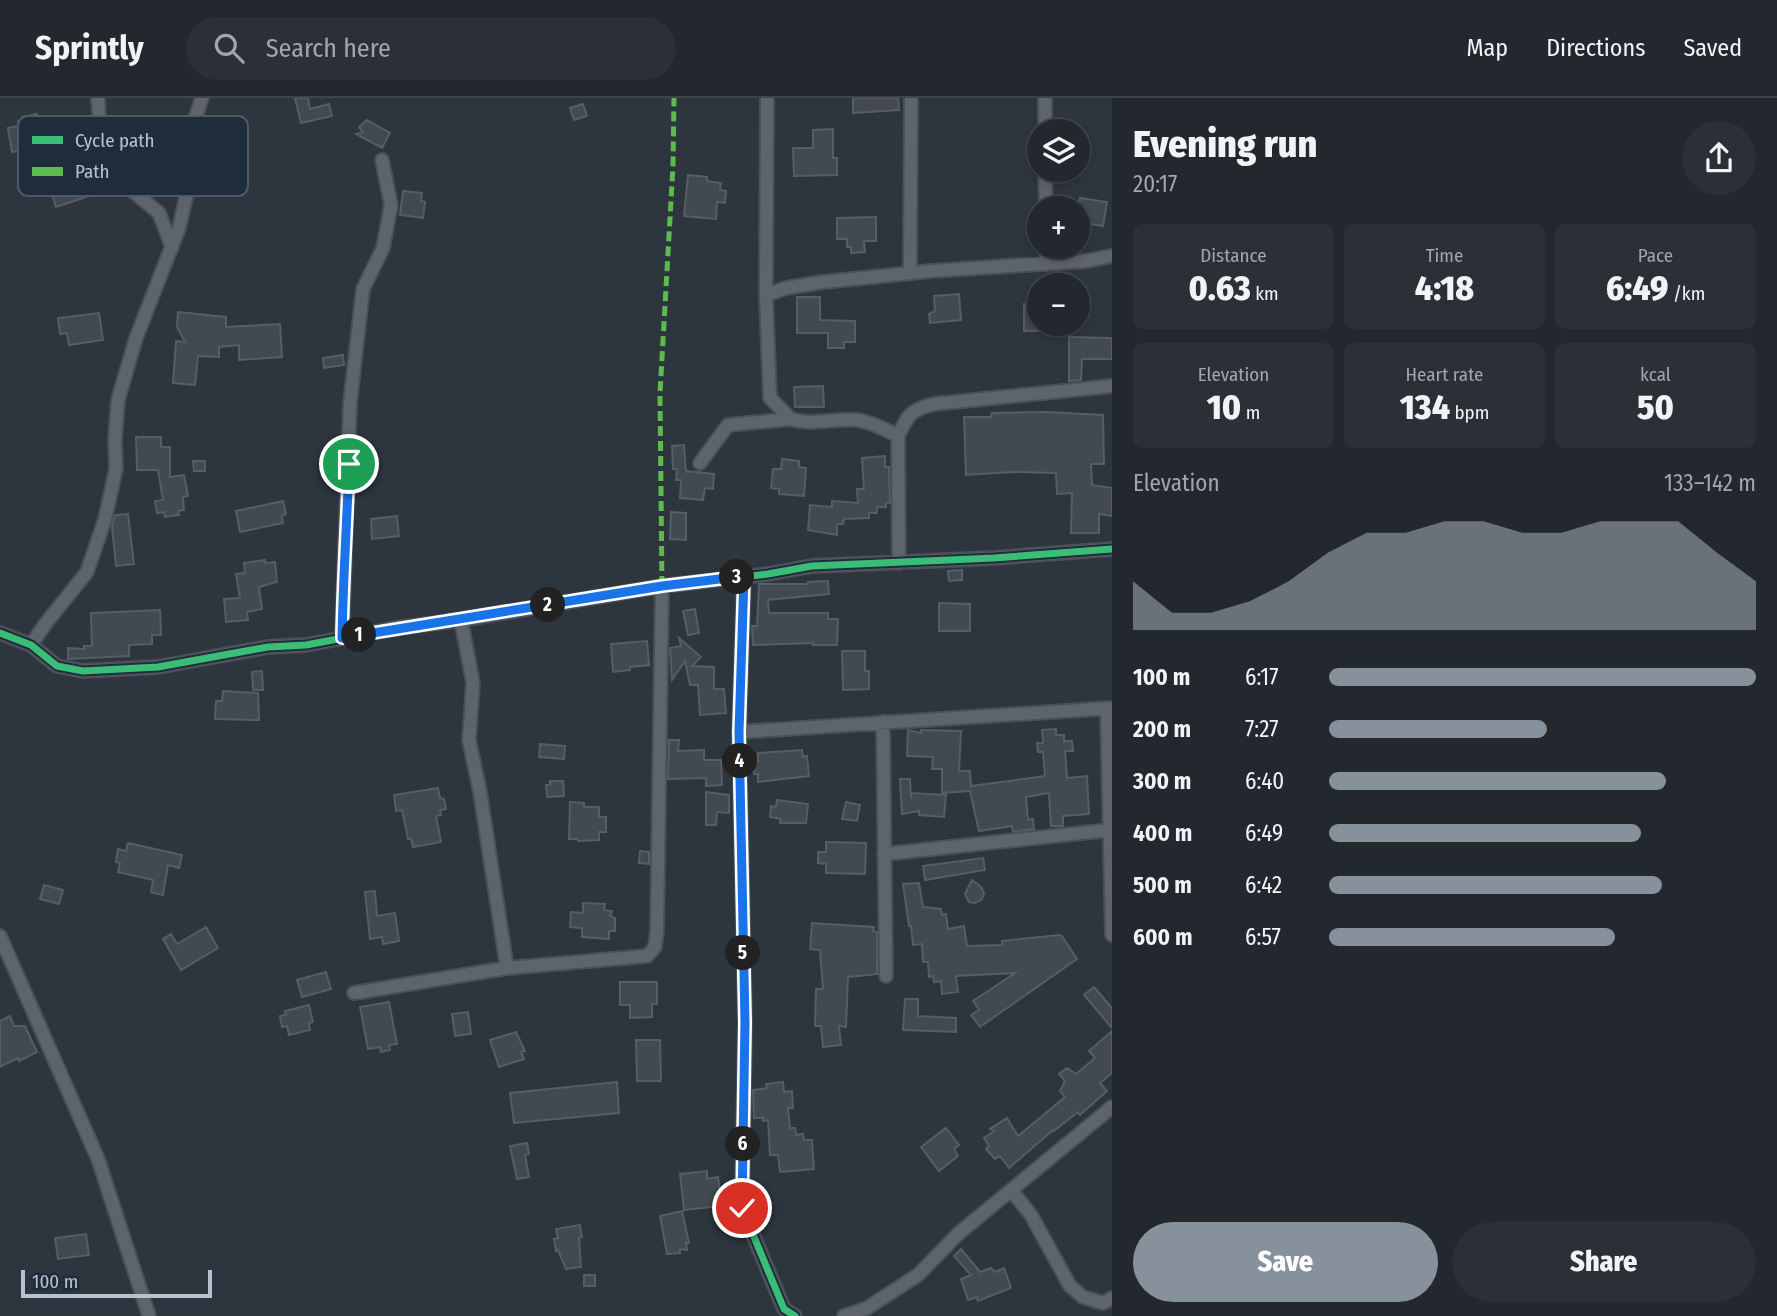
<!DOCTYPE html>
<html lang="en">
<head>
<meta charset="utf-8">
<style>
	body { margin:0; font-family:"Fira Sans Condensed",sans-serif; background:#2a3036; color:#f1f3f6; height:100vh; display:flex; flex-direction:column; font-size:26px; white-space:nowrap }
	* { box-sizing:border-box; margin:0 }
	p { font-size:23px; color:#a2a6aa }
	.icon { flex:none; width:38px; height:38px; fill:none; stroke:currentColor; stroke-width:2; stroke-linecap:round; stroke-linejoin:round }
	.map { position:relative; flex:1; overflow:hidden }
	.details { display:flex; flex-direction:column; background:#22282e; width:665px }
	.details>* { flex:none }
	.fabs { position:absolute; left:1027px; top:21px; display:grid; gap:14px }
	.fabs a { display:grid; place-items:center; width:63px; height:63px; border-radius:50%; background:#22282e; box-shadow:0 4px 10px #0003,0 0 0 2px #3f444a; font-size:35px }
	.scale { position:absolute; left:21px; bottom:18px; width:191px; box-sizing:border-box; padding-left:7px; border:4px solid #b8c2cf; border-top:0; font-size:19px; line-height:24px; white-space:nowrap; color:#b8c2cf; -webkit-text-stroke:5px #1f2c3b; paint-order:stroke }
	.pin { position:absolute; display:grid; place-items:center; width:60px; height:60px; color:#fff; margin:-30px; border:4px solid #fff; border-radius:50%; box-shadow:0 2px 7px #0007 }
	.km { position:absolute; width:35px; height:35px; margin:-18px; border-radius:50%; background:#222; color:#fff; font-size:19px; line-height:35px; text-align:center }
	.round { display:grid; place-items:center; flex:none; width:74px; height:74px; border-radius:37px; background:#2a3036 }
	.head { display:flex; align-items:center; justify-content:space-between; height:119px; padding:0 21px }
	h1 { font-size:38px; font-weight:800; line-height:52px }
	.metrics { display:grid; grid-template-columns:repeat(3,1fr); gap:10px; height:119px; padding:7px 21px }
	.metrics div { display:grid; align-content:center; border-radius:10px; background:#2a3036; text-align:center }
	.metrics b { font-size:35px; font-weight:800 }
	.metrics small { font-size:19px; font-weight:400 }
	.metrics p { font-size:19px }
	.chart { height:196px; padding:14px 21px }
	.chart p { display:flex; justify-content:space-between }
	.chart svg { width:100%; height:126px; margin-top:7px; fill:#87919c; opacity:.7 }
	.primary-button { display:flex; gap:14px; margin-top:auto; padding:14px 21px }
	.primary-button a { flex:1; height:80px; border-radius:42px; background:#87919c; color:#fff; font-size:28px; font-weight:800; line-height:80px; text-align:center }
	.primary-button a+a { background:#2a3036; color:#f1f3f6 }
	ul { padding:0 21px; list-style:none; font-size:23px }
	li { display:grid; grid-template-columns:112px 84px 1fr; align-items:center; height:52px }
	li i { height:18px; border-radius:9px; background:#87919c }
	header { display:flex; align-items:center; gap:42px; box-sizing:border-box; height:98px; padding:0 35px; background:#22282e; border-bottom:2px solid #3f444a }
	header strong { font-size:33px }
	nav { display:flex; gap:38px; margin-inline-start:auto; font-size:24px }
	.search { width:490px; height:63px; background:#2a3036; display:flex; align-items:center; gap:18px; box-sizing:border-box; padding:0 24px; border-radius:38px; color:#a2a6aa; font-size:26px }
	main { display:flex; flex:1; min-height:0 }
	.map>svg:first-child { display:block }
	.building { fill:#434951; stroke:#555d65; stroke-width:2 }
	.lines { fill:none; stroke-linecap:round; stroke-linejoin:round }
	.minor-casing { stroke:#4a5057; stroke-width:16 }
	.minor { stroke:#5e646c; stroke-width:12 }
	.quiet { stroke:#5cbc4b; stroke-width:5; stroke-dasharray:10 5; stroke-linecap:butt }
	.cycleway-casing { stroke:#1f2c3b; stroke-width:11 }
	.cycleway { stroke:#3abd76; stroke-width:7 }
	.route-casing { stroke:#fff; stroke-width:14 }
	.route { stroke:#1a73e8; stroke-width:9 }
	.key { fill:#1f2c3b; stroke:#4d5967; stroke-width:2 }
	.key-label { font-size:19px; fill:#b8c2cf }
</style>
</head>
<body>
<header>
<strong>Sprintly</strong>
<div class="search"><svg class="icon" aria-label="search" viewBox="0 0 24 24"><circle cx="10" cy="10" r="6"/><path d="M15 15l6 6"/></svg>Search here</div>
<nav><a>Map</a><a>Directions</a><a>Saved</a></nav>
</header>
<main>
<div class="map">
<svg width="1112" height="1218" viewBox="0 0 1112 1218">
	<rect width="100%" height="100%" fill="#2d353e"/>
	<path class="building" d="M295,0H308L310,11L329,6L332,18L301,25Z
		M853,0H898L899,12L853,15Z
		M583,6L587,18L574,22L570,10Z
		M37,16V22L45,21L46,27L68,25L70,35L53,39L54,43L49,44L48,48L12,54L8,30L18,28V23L23,22L22,19Z
		M367,22L390,35L382,50L356,36L363,34L359,29Z
		M833,31V60H837V77L794,78L793,50H813V32Z
		M94,72L101,94L56,109L49,87Z
		M688,77L707,79V83L721,85L720,92L726,93L725,105L717,104L716,121L684,118Z
		M403,93L422,95L421,103L425,104L423,120L400,117Z
		M1080,100L1107,104L1103,128L1078,124Z
		M876,119V143H864L865,154L851,155V149H847V141H837V120Z
		M959,196L961,222L930,225L929,216L935,213L934,198Z
		M797,199H820V222L855,223V244H844V250H828V235H797Z
		M1024,206H1040V233H1024Z
		M178,214L226,219V229L280,226L282,259L239,262V247L219,249V259L198,258L195,287L173,285L176,243L185,244L177,229Z
		M99,215L103,242L69,247L67,235L60,236L58,220Z
		M1069,239L1112,240V261H1082L1081,282L1069,283Z
		M343,257L344,267L324,270L323,260Z
		M823,288L824,309H795L794,289Z
		M1045,314L1103,317L1104,366H1091L1092,387L1112,390V418L1099,416V435H1071L1072,395L1057,396L1056,375L1012,374L966,377L964,319H991L992,315Z
		M136,339H161V349H170V379L184,377L188,398L183,399L184,412L178,413L179,417L165,419L164,414L157,415L155,403L163,402L158,372H137Z
		M684,347L686,373L714,376L713,391L705,390L703,402L680,400L681,382H676L677,371H673L672,348Z
		M885,358V369H889L890,405H886V409H877V415H869V420L844,421L843,426H837V437L808,432L810,407L832,409V403L858,405L857,391H864L862,360Z
		M782,361L799,363V369L806,370L804,398L779,396V391L771,390L773,371H781Z
		M193,363H205V373H194Z
		M283,403L286,416L282,418L283,425L240,434L236,413Z
		M671,414L686,415V442L670,441Z
		M128,416L134,466L116,468L112,429L115,417Z
		M397,418L399,438L372,441L371,421Z
		M265,462V465L275,464L277,484L259,489L262,511L247,514L248,522L226,524L224,501L240,500L236,476L245,475L244,465Z
		M962,472V482L949,483L948,473Z
		M828,483L829,496L768,502L769,515H828V521H838L837,547H813V545L753,547L752,528H757L759,486H808V484Z
		M939,505L970,506V533H939Z
		M695,511L699,535L688,537L683,513Z
		M160,512L161,537H152V546L129,547V558L68,561V550L84,551V548H92L91,515Z
		M679,540L701,559L692,568L714,569V591H724L726,615L700,617L698,587H690L685,563L672,582L670,550L681,548Z
		M647,543L649,567L630,569V572L613,574L611,546Z
		M842,553H865V573H869V591L843,592Z
		M262,573L263,592H253L252,574Z
		M223,593L258,595L259,622L215,621L216,603H222Z
		M1056,631V637H1064V643H1072L1073,653H1065L1067,680L1087,678L1089,716L1063,718V728H1051L1049,695L1026,699L1028,722L1033,721L1034,731L1013,734L1012,728L979,733L970,693L942,695V671H932L933,659L907,658L908,632L921,635V632L961,633L959,673H970L971,688L1045,678L1043,654H1038L1037,645H1043L1042,632Z
		M669,642H679L678,653L704,652V662H721L722,687L706,688V680L668,681Z
		M540,646L565,648L564,661L539,659Z
		M802,652L803,659L807,658L809,678L758,684V676H754L753,663H758V655Z
		M900,681H910L911,701V695L946,697L944,719L919,717V713L902,716Z
		M550,683H563L564,698L547,699L546,687H550Z
		M438,690L440,700L444,701L446,711L440,712L441,717L436,718L441,744L413,749L411,741H408L402,712L396,713L394,697Z
		M706,694L729,697V715L717,714L716,727H706Z
		M777,702L808,706L806,725H780L781,721L770,719L771,708L776,709Z
		M570,704L584,705V709H599V719H606V734H599V742L578,743V741H569Z
		M846,704L860,707L857,723L842,721Z
		M826,744L866,745L865,776L826,775V766L818,765V754H826Z
		M128,745L182,757L179,770L168,767L163,797L151,794L153,782L118,774L120,765L116,764L118,751L126,753Z
		M640,753L649,754V766L639,765Z
		M983,760L985,772L925,782L923,768Z
		M972,782L981,789L984,795L982,801L975,805L969,804L965,796Z
		M919,785L923,809L941,811L942,817L946,816L948,831L964,828L967,848L1002,847V843L1059,837L1062,838L1077,861L980,929L971,917L979,912L973,903L1015,875L956,878L958,894L942,896L941,883L934,884L933,878L929,879L928,864H923L922,846L913,847L911,828H909L903,786Z
		M44,787L63,792L59,806L40,801Z
		M375,793L377,818L395,815L399,843L383,846L382,839L370,841L365,794Z
		M583,805L605,806L604,812L612,813L610,818L615,820V833H609V841L582,839V830L570,829L571,814L583,815Z
		M812,825L874,829L873,833L877,834V876L848,879L846,929L839,928L841,947L823,949L821,928H815L816,891H823L820,852L810,851Z
		M206,829L218,850L181,872L163,841L171,836L177,846Z
		M326,874L331,891L302,899L297,882Z
		M620,884H657V906H652V919L630,920V907H620Z
		M1094,889L1112,910V930L1084,897Z
		M905,901H918V918L956,920V934L903,932Z
		M389,904L397,946L389,947L390,952L381,954L380,949L368,951L360,909Z
		M309,907L313,924L309,925L310,932L289,937L287,928L282,929L280,918L286,917L285,913Z
		M468,914L471,936L455,938L452,916Z
		M10,918L14,928H25L37,954L19,963L18,960L0,969V923Z
		M1112,933V975L1100,985L1107,993L1080,1017L1078,1014L1054,1033L1053,1032L1009,1070L1000,1058L995,1061L986,1051L989,1048L984,1040L994,1033L990,1031L1007,1020L1018,1038L1065,999L1060,993L1065,983L1059,976L1067,970L1076,976L1095,960L1089,953Z
		M516,934L525,953L521,954L524,961L499,969L490,942Z
		M636,942H660L661,983H637Z
		M617,984L619,1015L514,1025L510,995Z
		M783,984L784,994L792,993L793,1010H788L790,1030H795L796,1037L803,1036L804,1042H812L814,1071L780,1074L778,1057H770L768,1022L763,1023V1020H754L753,992L767,990L766,986Z
		M946,1030L959,1047L954,1051L958,1058L939,1073L921,1049Z
		M527,1045L529,1056L525,1057L529,1079L517,1081L510,1048Z
		M707,1073V1081L718,1079L721,1108L684,1112L680,1076Z
		M682,1113L689,1145H686L687,1152L680,1151V1155L667,1156L660,1118Z
		M580,1127L582,1139L579,1140L581,1169L566,1171L558,1152L556,1153L554,1141L558,1140L556,1131Z
		M86,1136L89,1157L58,1161L55,1140Z
		M961,1151L980,1174L991,1170L995,1174L1004,1170L1011,1190L978,1203L977,1199L968,1202L961,1181L971,1177L954,1158Z
		M584,1177H595V1188H584Z"/>
	<g class="lines">
		<defs>
			<path id="minor" d="M98,0L101,51L110,74L159,115L172,149
				M1045,0V33
				M1045,72L1046,110
				M1046,149V166
				M910,175L911,0
				M766,197L786,190L823,184L931,173L1086,163L1112,158
				M791,321C812,328 834,320 857,322C871,324 885,331 898,338L899,465
				M898,338C908,317 910,312 934,306L1112,288
				M700,365L728,327L791,321L770,300L766,197L767,0
				M744,478L739,634L745,924L742,1110L784,1211L795,1218
				M461,522L473,585L469,642L480,694L507,870
				M0,535L31,547L57,568L83,573L158,569L268,549L306,547L396,530L461,522L662,488L768,476L812,468L994,460L1112,451
				M342,540L350,305L363,191L383,150L391,107L382,62
				M31,547L46,525L87,474L105,421L116,371L115,341L118,302L136,240L179,130L195,60V21L202,0
				M1107,610L1112,837
				M883,624L886,878
				M739,634L1112,610
				M884,756L1110,732
				M0,838L98,1061L149,1218
				M354,895L507,870L647,858L655,849L657,833L662,488
				M1011,1092L1031,1117L1070,1188L1083,1199L1103,1205L1112,1200
				M844,1218L867,1210L918,1177L959,1135L1112,1009"/>
		</defs>
		<use href="#minor" class="minor-casing"/>
		<use href="#minor" class="minor"/>
		<path class="quiet" d="M662,488L660,295L673,68L674,0"/>
		<defs>
			<path id="cycleway" d="M744,478L739,634L745,924L742,1110L784,1211L795,1218
				M0,535L31,547L57,568L83,573L158,569L268,549L306,547L396,530L461,522L662,488L768,476L812,468L994,460L1112,451"/>
		</defs>
		<use href="#cycleway" class="cycleway-casing"/>
		<use href="#cycleway" class="cycleway"/>
	</g>
	<g class="lines">
		<defs>
			<path id="route" d="M349,366C347,424 343,482 342,540L662,488L744,478L739,634L745,924L742,1110"/>
		</defs>
		<use href="#route" class="route-casing"/>
		<use href="#route" class="route"/>
	</g>
	<rect x="18" y="18" width="230" height="80" rx="10" class="key"/>
	<rect x="32" y="38" width="31" height="8" fill="#3abd76"/>
	<rect x="32" y="69" width="31" height="9" fill="#5cbc4b"/>
	<g class="key-label">
		<text x="75" y="49">Cycle path</text>
		<text x="75" y="80">Path</text>
	</g>
</svg>
<div class="fabs">
<a><svg class="icon" aria-label="layers" viewBox="0 0 24 24"><path d="M12 4l9 5-9 5-9-5zM3 14l9 5 9-5"/></svg></a>
<a>+</a>
<a>−</a>
</div>
<div class="scale">100 m</div>
<div class="pin" style="left:349px;top:366px;background:#1e9e55"><svg class="icon" aria-label="arrive" viewBox="0 0 24 24"><path d="M6 21V4h12l-3 4 3 4H6"/></svg></div>
<div class="pin" style="left:742px;top:1110px;background:#d93025"><svg class="icon" aria-label="check" viewBox="0 0 24 24"><path d="M5 12l5 5 9-10"/></svg></div>
<b class="km" style="left:359px;top:537px">1</b>
<b class="km" style="left:548px;top:507px">2</b>
<b class="km" style="left:737px;top:479px">3</b>
<b class="km" style="left:740px;top:663px">4</b>
<b class="km" style="left:743px;top:855px">5</b>
<b class="km" style="left:743px;top:1046px">6</b>
</div>
<section class="details">
<div class="head"><div><h1>Evening run</h1><p>20:17</p></div><a class="round"><svg class="icon" aria-label="share" viewBox="0 0 24 24"><path d="M12 15V3M7 8l5-5 5 5M5 13v7h14v-7"/></svg></a></div>
<div class="metrics">
<div><p>Distance</p><b>0.63<small> km</small></b></div>
<div><p>Time</p><b>4:18</b></div>
<div><p>Pace</p><b>6:49<small> /km</small></b></div>
</div>
<div class="metrics">
<div><p>Elevation</p><b>10<small> m</small></b></div>
<div><p>Heart rate</p><b>134<small> bpm</small></b></div>
<div><p>kcal</p><b>50</b></div>
</div>
<div class="chart"><p><span>Elevation</span>133–142 m</p>
<svg viewBox="0 0 160 44" preserveAspectRatio="none"><path d="M0 44V27L10 38L20 38L30 34L40 27L50 17L60 10L70 10L80 6L90 6L100 10L110 10L120 6L130 6L140 6L150 17L160 27V44z"/></svg>
</div>
<ul>
<li><b>100 m</b>6:17<i style="width:100%"></i></li>
<li><b>200 m</b>7:27<i style="width:51%"></i></li>
<li><b>300 m</b>6:40<i style="width:79%"></i></li>
<li><b>400 m</b>6:49<i style="width:73%"></i></li>
<li><b>500 m</b>6:42<i style="width:78%"></i></li>
<li><b>600 m</b>6:57<i style="width:67%"></i></li>
</ul>
<div class="primary-button"><a>Save</a><a>Share</a></div>
</section>
</main>
</body>
</html>
